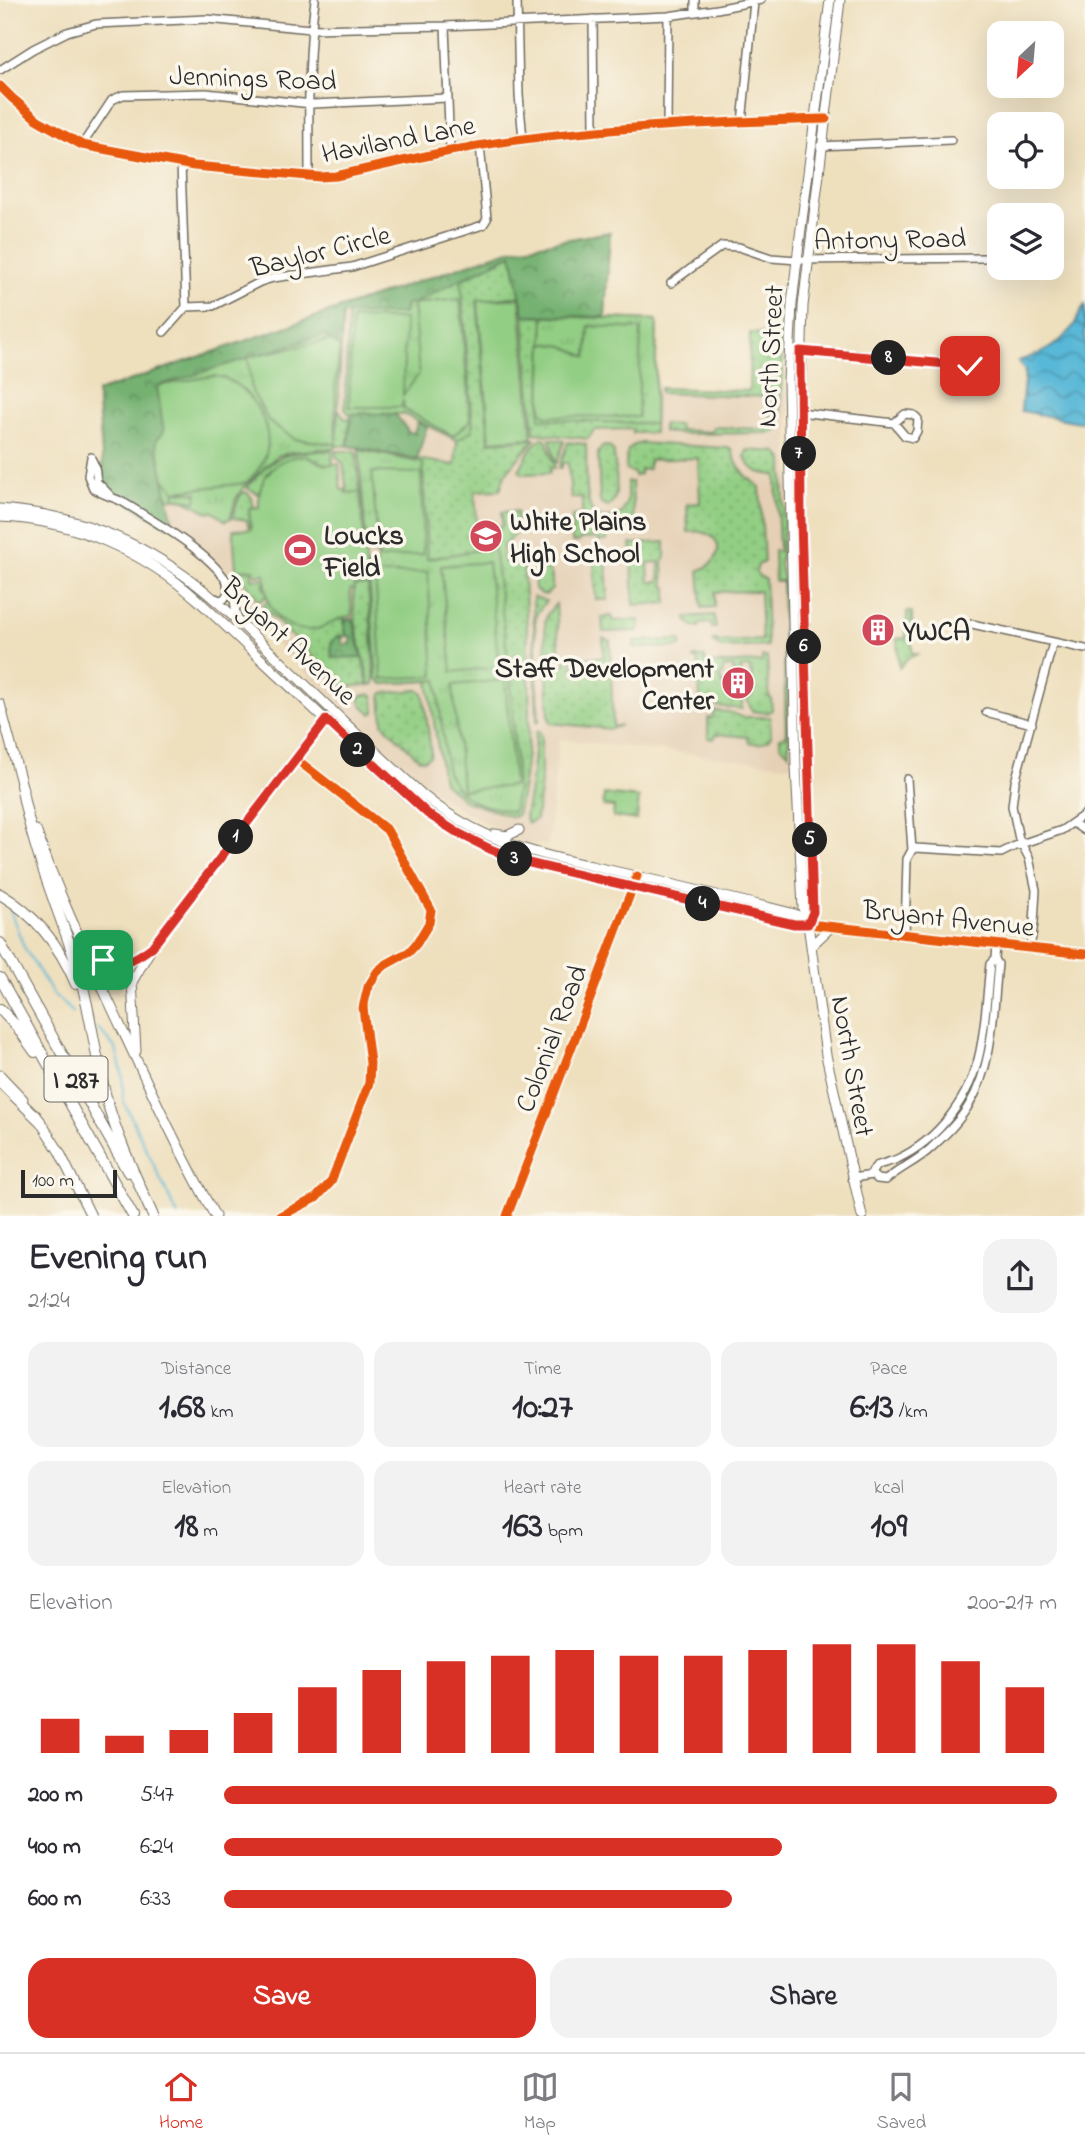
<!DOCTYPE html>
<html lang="en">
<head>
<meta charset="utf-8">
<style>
	body { margin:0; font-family:"Indie Flower",sans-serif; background:#f2f2f3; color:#2b2b33; height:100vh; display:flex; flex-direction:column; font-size:26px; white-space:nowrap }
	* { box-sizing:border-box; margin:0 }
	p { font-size:23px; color:#7c7c81 }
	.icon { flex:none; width:38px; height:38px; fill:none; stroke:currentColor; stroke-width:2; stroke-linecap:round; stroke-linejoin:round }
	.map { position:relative; height:1216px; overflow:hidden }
	.side { display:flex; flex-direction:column; background:#fff; flex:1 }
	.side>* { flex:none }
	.needle { width:46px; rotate:206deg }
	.buttons { position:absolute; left:987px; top:21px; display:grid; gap:14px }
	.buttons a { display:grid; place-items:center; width:77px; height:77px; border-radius:14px; background:#fff; box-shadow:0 7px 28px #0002; font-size:35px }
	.scale { position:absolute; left:21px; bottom:18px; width:96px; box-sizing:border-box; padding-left:7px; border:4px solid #2b2b2b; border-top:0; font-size:19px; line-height:24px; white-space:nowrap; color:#2b2b2b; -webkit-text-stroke:5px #fbf7ec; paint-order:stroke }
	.pin { position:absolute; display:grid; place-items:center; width:60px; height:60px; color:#fff; margin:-30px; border-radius:14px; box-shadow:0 4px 10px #0006 }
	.km { position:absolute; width:35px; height:35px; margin:-18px; border-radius:50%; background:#222; color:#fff; font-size:19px; line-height:35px; text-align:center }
	.round { display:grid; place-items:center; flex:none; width:74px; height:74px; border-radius:21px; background:#f2f2f3 }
	.overview { display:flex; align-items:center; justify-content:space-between; height:119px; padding:0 28px }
	h1 { font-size:38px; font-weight:700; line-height:52px }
	.metrics { display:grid; grid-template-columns:repeat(3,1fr); gap:10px; height:119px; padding:7px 28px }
	.metrics div { display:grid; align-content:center; border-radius:18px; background:#f2f2f3; text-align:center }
	.metrics b { font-size:35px; font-weight:700 }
	.metrics small { font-size:19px; font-weight:400 }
	.metrics p { font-size:19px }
	.chart { height:196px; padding:14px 28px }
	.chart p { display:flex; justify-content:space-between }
	.chart svg { width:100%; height:126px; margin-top:7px; stroke:#d93025; stroke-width:6 }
	.primary-button { display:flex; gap:14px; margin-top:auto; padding:14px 28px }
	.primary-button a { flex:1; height:80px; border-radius:21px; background:#d93025; color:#fff; font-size:28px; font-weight:700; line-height:80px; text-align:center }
	.primary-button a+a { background:#f2f2f3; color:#2b2b33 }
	ul { padding:0 28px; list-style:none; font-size:23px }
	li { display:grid; grid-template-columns:112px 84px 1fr; align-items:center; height:52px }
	li i { height:18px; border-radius:9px; background:#d93025 }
	.dock { display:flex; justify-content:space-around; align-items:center; height:98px; border-top:2px solid #e1e1e2; background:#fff; font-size:19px; color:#7c7c81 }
	.dock a { display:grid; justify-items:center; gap:4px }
	.dock .selected { color:#d93025 }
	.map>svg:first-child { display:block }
	.built { fill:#e5d0b5 }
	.grass { fill:url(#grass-dots); stroke:#5e7c57; stroke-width:2; fill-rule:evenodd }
	.forest { fill:url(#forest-crowns); stroke:#506e4e; stroke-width:2 }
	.park { fill:url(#park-tufts); stroke:#5e7c57; stroke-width:2 }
	.garden { fill:#92ce83; stroke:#5e7c57; stroke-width:2 }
	.water { fill:url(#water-waves); stroke:#427281; stroke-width:2 }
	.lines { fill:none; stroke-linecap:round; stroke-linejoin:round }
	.stream { stroke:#59b8d7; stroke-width:2 }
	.minor-casing { stroke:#6f6a5e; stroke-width:10 }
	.major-casing { stroke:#6f6a5e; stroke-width:11 }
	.highway-casing { stroke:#6f6a5e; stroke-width:12 }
	.minor { stroke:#fff; stroke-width:7 }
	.major { stroke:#fff; stroke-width:9 }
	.highway { stroke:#fff; stroke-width:10 }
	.cycleway-casing { stroke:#fbf7ec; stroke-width:13 }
	.cycleway { stroke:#e8590c; stroke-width:9 }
	.route-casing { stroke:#fff; stroke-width:14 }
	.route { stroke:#d93025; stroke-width:9 }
	.labels { text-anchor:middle; stroke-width:7; stroke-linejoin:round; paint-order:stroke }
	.shield { fill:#fbf7ec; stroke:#696865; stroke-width:2 }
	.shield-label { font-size:26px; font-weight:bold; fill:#2b2b2b }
	.street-label { font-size:28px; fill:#2b2b2b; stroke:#fbf7ec }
	.poi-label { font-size:28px; font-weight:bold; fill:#2b2b2b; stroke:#fbf7ec; text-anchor:start }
</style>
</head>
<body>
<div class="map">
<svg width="1085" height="1216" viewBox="0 0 1085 1216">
	<defs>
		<pattern id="grass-dots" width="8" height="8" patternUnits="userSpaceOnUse" patternTransform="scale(1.75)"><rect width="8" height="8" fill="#92ce83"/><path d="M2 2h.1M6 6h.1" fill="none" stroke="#7eb171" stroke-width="1.8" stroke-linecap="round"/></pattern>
		<pattern id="forest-crowns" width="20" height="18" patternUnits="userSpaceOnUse" patternTransform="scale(1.75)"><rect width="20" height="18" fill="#75b171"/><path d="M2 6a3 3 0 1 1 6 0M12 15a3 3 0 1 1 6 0" fill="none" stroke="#60905d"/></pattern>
		<pattern id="park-tufts" width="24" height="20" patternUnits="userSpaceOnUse" patternTransform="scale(1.75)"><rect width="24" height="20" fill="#92ce83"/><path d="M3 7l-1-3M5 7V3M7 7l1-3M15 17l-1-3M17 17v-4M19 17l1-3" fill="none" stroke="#7eb171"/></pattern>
		<pattern id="water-waves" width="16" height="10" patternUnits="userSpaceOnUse" patternTransform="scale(1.75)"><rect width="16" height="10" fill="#59b8d7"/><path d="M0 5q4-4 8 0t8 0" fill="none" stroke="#4a96af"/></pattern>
	</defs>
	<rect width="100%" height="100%" fill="#fbf7ec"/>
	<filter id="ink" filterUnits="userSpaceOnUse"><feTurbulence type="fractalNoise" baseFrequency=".0143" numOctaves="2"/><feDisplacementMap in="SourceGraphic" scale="14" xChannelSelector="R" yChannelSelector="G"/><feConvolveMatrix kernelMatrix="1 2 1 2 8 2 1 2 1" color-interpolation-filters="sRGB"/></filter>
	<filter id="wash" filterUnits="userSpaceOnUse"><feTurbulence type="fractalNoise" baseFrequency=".00686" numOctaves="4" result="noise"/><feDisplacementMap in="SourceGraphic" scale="28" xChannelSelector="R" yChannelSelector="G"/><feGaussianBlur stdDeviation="1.57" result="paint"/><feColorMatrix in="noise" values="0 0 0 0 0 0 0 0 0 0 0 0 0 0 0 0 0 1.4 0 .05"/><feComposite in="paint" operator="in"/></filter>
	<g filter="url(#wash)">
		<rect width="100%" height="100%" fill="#eedfbd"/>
		<path class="built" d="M610,232L605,317L657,320L656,387L788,392L796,766L559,739L548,845L524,844L468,813L443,797L400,764L238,606L235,587L219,565L176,531L125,499L114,386L512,249Z"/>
		<path class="grass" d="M513,254L521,296L477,301L489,442L535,439L505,474L500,490L475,491L477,527L502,526V512L517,511L518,531L503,546V562L523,561C528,646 537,731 517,815L513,817L465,801L443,782L428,681L382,684L381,682L377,679L368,566L377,565V553L367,554L359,450L416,461L417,459L455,465L457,440L473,429L461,279Z
			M524,315L657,320L654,433H633V429L594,430L588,439L534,433Z
			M750,333L783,335L780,428L773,433L685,434L663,432V424L679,425V430L712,432L713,427L763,429L771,427L772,397L660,393V388L749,391Z
			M338,408L344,418L350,419L348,446H336Z
			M542,438L546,439L555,468H550V473L523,474L519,470C526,459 529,446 542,438Z
			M550,439L564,441L557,463L555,462Z
			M568,442L586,444C587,459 584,502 593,512C597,517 602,518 608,519L622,513L627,502V482H632L634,530L607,531V541H598V538L580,539L579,542H572V516L582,514V497L571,498L568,463H562V468H559Z
			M640,443L728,448L732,450C737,469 745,476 760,487L764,562L758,565L756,572L759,576L765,579L767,646L722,648L713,642V640H717V642L762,640L760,591L715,592V607L702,608L699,570C717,566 728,541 705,533C700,531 694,532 688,532L687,504L700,503L698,458L649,460V469L640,470V475L634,476V473L626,470C626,456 625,447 640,443Z
			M606,446L610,447L614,453C615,469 622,499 608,507L601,504L600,500L598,453L602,447Z
			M332,450L333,465H326L305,456L295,457L267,473L259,494L247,488C274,451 289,453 332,450Z
			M747,450L777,452L783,459L784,530L780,564L786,594L789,753C783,748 779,746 780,737L786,736L782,581H775L774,555V551H779L776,475C761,474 751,472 745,457Z
			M335,451H351L356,453L360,492L347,493L343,463L336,457Z
			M243,492L248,493L252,498L254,508H250L251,528L248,526L247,520L232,518L239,498Z
			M665,542V559L663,560L664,586L667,587V603L634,605L631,544ZM659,562L660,581L649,582L648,563Z
			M593,550H606L608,600H596Z
			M541,568L548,569L552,576V589L546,595L541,594L535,589C535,581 532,572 541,568Z
			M252,569V579L265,578L264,589L266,590L267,596L259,601L241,577L240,570Z
			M368,585L375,684L370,685C363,653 351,619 354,586Z
			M533,597L546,601L537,613L535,622L539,722H537Z
			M268,600L278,618L291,627H324L340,616H344L346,636L336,637L331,644L332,657H362L368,685L343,687L262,606Z
			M556,604L560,664H566V658H572L573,666H577L578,658L604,657L603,638L610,641L613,727L621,725L611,729L551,723L549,718L545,622L548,613Z
			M907,612H912V653L917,654L908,658L899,668L897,639L906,638Z
			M714,615L716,628H712L711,623L700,624L699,627H694L686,620V617Z
			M612,616V621L640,620V627L637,631L603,632L602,617Z
			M681,640V647L634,648V641Z
			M694,657H705L706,664L762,662V657H767L769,697L771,698L772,710L767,713L752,711L747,699L751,695L750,688L753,687L752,672H750L749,667L741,668L742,678H734L733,667L723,668V675L720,676L724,688H734L735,684H738L739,688H741L742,709L695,704L696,700L700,699L698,660L694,659Z
			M418,690L423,693L424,698L431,752L430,756L424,760L418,758L384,725L383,722L381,697L383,693Z
			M370,694L374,697L375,712L372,714C366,709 358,704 360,696Z
			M714,711L729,712L742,717H770L771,736C766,744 759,745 749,742L748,737L716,734L714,739L708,738V718H713Z
			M539,731L541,736V784L536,819L529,823L526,821L525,817L531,782L536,732Z"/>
		<path class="forest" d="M610,232L605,317L524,315L512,254L413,304H406L404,314H343L341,348L324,335L164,432L156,441L172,519L167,526L111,492L104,481L97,392L512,249Z
			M351,413L396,415L409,432L414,433L417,423L427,426L417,459L348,446Z
			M353,619L362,657L332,658L331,644L336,637L342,636L343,645L351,644L350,636H346L344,620Z"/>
		<path class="park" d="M461,279L473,430L457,440L403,414L348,413L345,408L348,314H404L406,304H413Z
			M544,316L657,320L654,424L540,419Z
			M324,335L341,348L336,448L291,452L277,456L243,488L236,499L230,519H227L226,521L212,511L210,513L185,500L168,498L156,440L164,432L157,386Z
			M359,450L423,463L427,559L494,547L510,676L517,788L513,812C478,803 465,806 447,772L437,680L382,684L381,682L377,679L368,566L377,565V553L367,554Z
			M604,794L639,798L637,820L613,817L614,807L603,806Z"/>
		<path class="garden" d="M520,298L532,438L490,441L478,301Z
			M460,299L470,421L453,436L404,409L403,400L402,407H349L352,318L405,319L403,395L419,374L413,304Z
			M589,326L641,329L638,417L546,416L541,410L543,343L564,346L587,357Z
			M330,340L340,347L335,388L336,444L295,439L269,422L252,391L248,357Z
			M213,376C244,377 273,421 267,450C264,464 256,473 246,483L175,491L197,493L196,501L174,498L175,491L164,479L156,440L164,432L157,386Z
			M305,456L326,465L339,464L341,490H346V493L360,492L368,585L354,586V589L350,590L352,616C335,617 332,625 317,629C294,634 272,619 267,596C266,589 266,582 265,574L255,575L254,569L236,570L233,530L251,529L249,508L259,507C257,477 275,457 305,456Z
			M372,472L421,473L423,554L379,559Z
			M488,562L499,667L452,672L441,566Z
			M428,572L434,676L382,679L375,575Z
			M505,680L514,786L462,790L453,685Z"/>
		<path class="water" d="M1085,305V421L1079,422L1021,411L1025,371L1018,361C1042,354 1059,346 1074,325C1078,319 1080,311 1085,305Z"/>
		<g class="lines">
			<path class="stream" d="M8,905L24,947L53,994L74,1013
				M98,1028L116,1049L123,1077V1100L178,1216"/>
		</g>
	</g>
	<g filter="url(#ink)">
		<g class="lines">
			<defs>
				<path id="minor" d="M517,0L519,95L523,139
					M695,0V12
					M593,19L594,131
					M445,26L450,151
					M0,70L33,49L67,32L96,24L207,19L311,29L445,26L668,16L717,9L761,0
					M0,86L12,98L38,120L82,145L194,166L320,177L336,176C399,162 461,146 525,139C622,127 720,123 818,120
					M742,123L754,2
					M667,127L668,16
					M82,145L112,100L123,95L206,93L312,104L448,98
					M820,146L951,140
					M181,164L186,307
					M309,177C309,118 307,59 315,0
					M671,283L722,246L739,247L771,258L797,260L984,258
					M186,307L213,306L260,282L273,278L352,267L483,225L487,219L480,145
					M164,332L186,307
					M789,350L970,366
					M799,412L894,423L905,436L913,438L917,431L918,419L914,415L905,414L894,423
					M91,457L88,476L93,488C102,495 113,497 123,502C158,524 209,551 231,587C236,596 233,608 238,619
					M91,458L95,466L97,482L110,495
					M215,598L220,600L224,599L228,593L227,583
					M972,624L1085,649
					M986,712L1032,724
					M1073,823L1085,831
					M912,850L915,848L1001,853L1015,846L1062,830L1085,814
					M808,924L1085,954
					M905,936L907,859L912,850L907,779
					M152,947L327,717
					M1030,948L1034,923L1036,890L1029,858L1019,839L1012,806L1015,782L1053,643
					M873,1175L872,1172L876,1166C883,1163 890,1162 897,1159C939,1140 971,1096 980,1051C986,1022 987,992 990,964L995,959L996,945
					M852,1178L873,1175L877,1179L886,1180C900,1168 917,1161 930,1149C944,1136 959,1122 969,1105C994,1064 993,1011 998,964L995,959
					M280,1216L316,1198L331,1182L369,1083L370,1063L363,1008L368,987L377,972L385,965L409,952L417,943L429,923L431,910L387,830L296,759
					M507,1216L637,876"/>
				<path id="major" d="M830,0L797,260L792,304L788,381L796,766L803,908L808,924L826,1055L862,1216
					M0,509C72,514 139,540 197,585C223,605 247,630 272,653C323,701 372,750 424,796C487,847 546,855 622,873C680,886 738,900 795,914L807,923
					M0,517C75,520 144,552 199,601L410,799C452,835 500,855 553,869L794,924H808
					M0,704L23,790
					M36,830C57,891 85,950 112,1008C145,1078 177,1148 215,1216
					M495,834L507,836L519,830
					M808,924L813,912L799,442L803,306L840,0
					M811,946L831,927
					M85,949C111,969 126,967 151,948
					M136,1051L132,982L152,947
					M0,1075L23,1099
					M36,1115L59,1151L91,1216"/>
				<path id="highway" d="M21,785C32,850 59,910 79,972C91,1013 95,1056 106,1097C117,1138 136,1177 153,1216
					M0,894C36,915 60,946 76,984
					M0,943L128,1172
					M0,978L133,1216
					M0,1009L18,1028L35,1052
					M0,1082L40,1121"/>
			</defs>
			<use href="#minor" class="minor-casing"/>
			<use href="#major" class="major-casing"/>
			<use href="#highway" class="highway-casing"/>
			<use href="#minor" class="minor"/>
			<use href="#major" class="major"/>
			<use href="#highway" class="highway"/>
			<defs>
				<path id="cycleway" d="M0,86L12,98L38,120L82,145L194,166L320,177L336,176C398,162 460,147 524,139C624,126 725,122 826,119
					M808,924L1085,954
					M280,1216L316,1198L331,1182L369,1083L370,1063L363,1008L368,987L377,972L385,965L409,952L417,943L429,923L431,910L387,830L296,759
					M507,1216L637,876"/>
			</defs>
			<use href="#cycleway" class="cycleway-casing"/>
			<use href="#cycleway" class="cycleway"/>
		</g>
	</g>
	<g class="lines" filter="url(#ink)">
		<defs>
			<path id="route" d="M103,960C123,967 136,959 152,947L326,720L428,814L458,833L490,849L521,861L554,869L794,924H808L813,912L801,521L800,351L970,366"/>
		</defs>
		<use href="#route" class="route-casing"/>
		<use href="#route" class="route"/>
	</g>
	<defs>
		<symbol id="school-disc" viewBox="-11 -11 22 22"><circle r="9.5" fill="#d1495b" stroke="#fbf7ec"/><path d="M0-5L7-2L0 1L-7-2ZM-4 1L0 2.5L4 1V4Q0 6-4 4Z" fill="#fff"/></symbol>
		<symbol id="stadium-disc" viewBox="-11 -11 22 22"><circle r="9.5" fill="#d1495b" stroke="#fbf7ec"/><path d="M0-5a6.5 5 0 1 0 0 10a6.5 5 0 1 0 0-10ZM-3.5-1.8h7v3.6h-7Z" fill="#fff"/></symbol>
		<symbol id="building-disc" viewBox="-11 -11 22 22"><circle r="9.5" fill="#d1495b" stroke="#fbf7ec"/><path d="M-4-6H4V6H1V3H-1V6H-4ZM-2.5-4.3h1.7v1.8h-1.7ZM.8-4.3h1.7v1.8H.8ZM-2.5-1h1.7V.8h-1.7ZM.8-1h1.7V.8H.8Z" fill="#fff"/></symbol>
	</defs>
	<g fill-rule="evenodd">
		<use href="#school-disc" x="467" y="517" width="38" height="38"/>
		<use href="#stadium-disc" x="281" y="531" width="38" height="38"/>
		<use href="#building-disc" x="859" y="611" width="38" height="38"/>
		<use href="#building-disc" x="719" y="664" width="38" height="38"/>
	</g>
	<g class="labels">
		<rect class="shield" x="44.5" y="1056.5" width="63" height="45" rx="5"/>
		<g class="shield-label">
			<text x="76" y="1088">I 287</text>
		</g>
		<g class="street-label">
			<text transform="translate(253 77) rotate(2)" y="10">Jennings Road</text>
			<text transform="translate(398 138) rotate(-11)" y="10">Haviland Lane</text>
			<text transform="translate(890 238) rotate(-1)" y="10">Antony Road</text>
			<text transform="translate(320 250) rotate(-14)" y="10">Baylor Circle</text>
			<text transform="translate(769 356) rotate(-87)" y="10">North Street</text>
			<text transform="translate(290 640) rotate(43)" y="10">Bryant Avenue</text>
			<text transform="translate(949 917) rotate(6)" y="10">Bryant Avenue</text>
			<text transform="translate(550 1038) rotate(-69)" y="10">Colonial Road</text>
			<text transform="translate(854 1066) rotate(80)" y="10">North Street</text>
		</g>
		<g class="poi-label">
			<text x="510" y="530">White Plains<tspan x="510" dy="32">High School</tspan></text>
			<text x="324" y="544">Loucks<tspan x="324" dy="32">Field</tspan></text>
			<text x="903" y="640">YWCA</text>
			<text x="714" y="677" text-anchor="end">Staff Development<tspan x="714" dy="32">Center</tspan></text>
		</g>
	</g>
</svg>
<div class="buttons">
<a><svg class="needle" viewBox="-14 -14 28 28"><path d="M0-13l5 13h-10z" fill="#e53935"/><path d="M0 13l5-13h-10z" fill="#7c7c81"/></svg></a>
<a><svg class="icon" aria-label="locate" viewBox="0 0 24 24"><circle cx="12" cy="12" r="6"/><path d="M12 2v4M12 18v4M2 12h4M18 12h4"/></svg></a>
<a><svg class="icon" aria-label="layers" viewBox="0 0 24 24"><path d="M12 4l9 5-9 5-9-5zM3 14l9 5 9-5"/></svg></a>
</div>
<div class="scale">100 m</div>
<div class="pin" style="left:103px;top:960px;background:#1e9e55"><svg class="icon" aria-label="arrive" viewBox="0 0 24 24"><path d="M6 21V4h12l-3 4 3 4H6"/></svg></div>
<div class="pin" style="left:970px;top:366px;background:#d93025"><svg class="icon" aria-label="check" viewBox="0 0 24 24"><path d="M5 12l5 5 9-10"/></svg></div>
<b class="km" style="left:236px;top:837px">1</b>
<b class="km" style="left:358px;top:750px">2</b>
<b class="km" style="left:515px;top:859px">3</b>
<b class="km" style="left:703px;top:904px">4</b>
<b class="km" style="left:810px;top:840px">5</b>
<b class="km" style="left:804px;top:647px">6</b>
<b class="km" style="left:799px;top:454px">7</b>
<b class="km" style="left:889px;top:358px">8</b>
</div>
<section class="side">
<div class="overview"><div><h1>Evening run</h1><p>21:24</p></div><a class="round"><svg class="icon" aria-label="share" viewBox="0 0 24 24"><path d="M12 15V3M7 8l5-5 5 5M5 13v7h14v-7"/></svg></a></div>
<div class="metrics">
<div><p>Distance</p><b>1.68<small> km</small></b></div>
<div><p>Time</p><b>10:27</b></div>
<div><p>Pace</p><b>6:13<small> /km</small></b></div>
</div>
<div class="metrics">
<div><p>Elevation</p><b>18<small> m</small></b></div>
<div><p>Heart rate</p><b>163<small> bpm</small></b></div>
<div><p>kcal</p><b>109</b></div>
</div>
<div class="chart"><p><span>Elevation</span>200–217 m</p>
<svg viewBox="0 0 160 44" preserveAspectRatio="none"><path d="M5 44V32M15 44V38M25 44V36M35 44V30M45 44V21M55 44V15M65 44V12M75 44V10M85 44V8M95 44V10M105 44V10M115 44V8M125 44V6M135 44V6M145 44V12M155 44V21"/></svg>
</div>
<ul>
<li><b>200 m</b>5:47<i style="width:100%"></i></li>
<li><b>400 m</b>6:24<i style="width:67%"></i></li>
<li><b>600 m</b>6:33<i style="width:61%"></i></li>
</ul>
<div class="primary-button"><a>Save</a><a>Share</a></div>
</section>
<nav class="dock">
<a class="selected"><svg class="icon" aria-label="home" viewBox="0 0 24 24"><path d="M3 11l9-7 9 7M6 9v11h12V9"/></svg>Home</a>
<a><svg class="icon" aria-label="map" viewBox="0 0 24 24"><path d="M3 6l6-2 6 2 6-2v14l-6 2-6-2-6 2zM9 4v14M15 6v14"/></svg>Map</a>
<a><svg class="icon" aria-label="saved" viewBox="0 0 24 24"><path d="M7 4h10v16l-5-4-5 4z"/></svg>Saved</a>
</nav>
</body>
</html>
